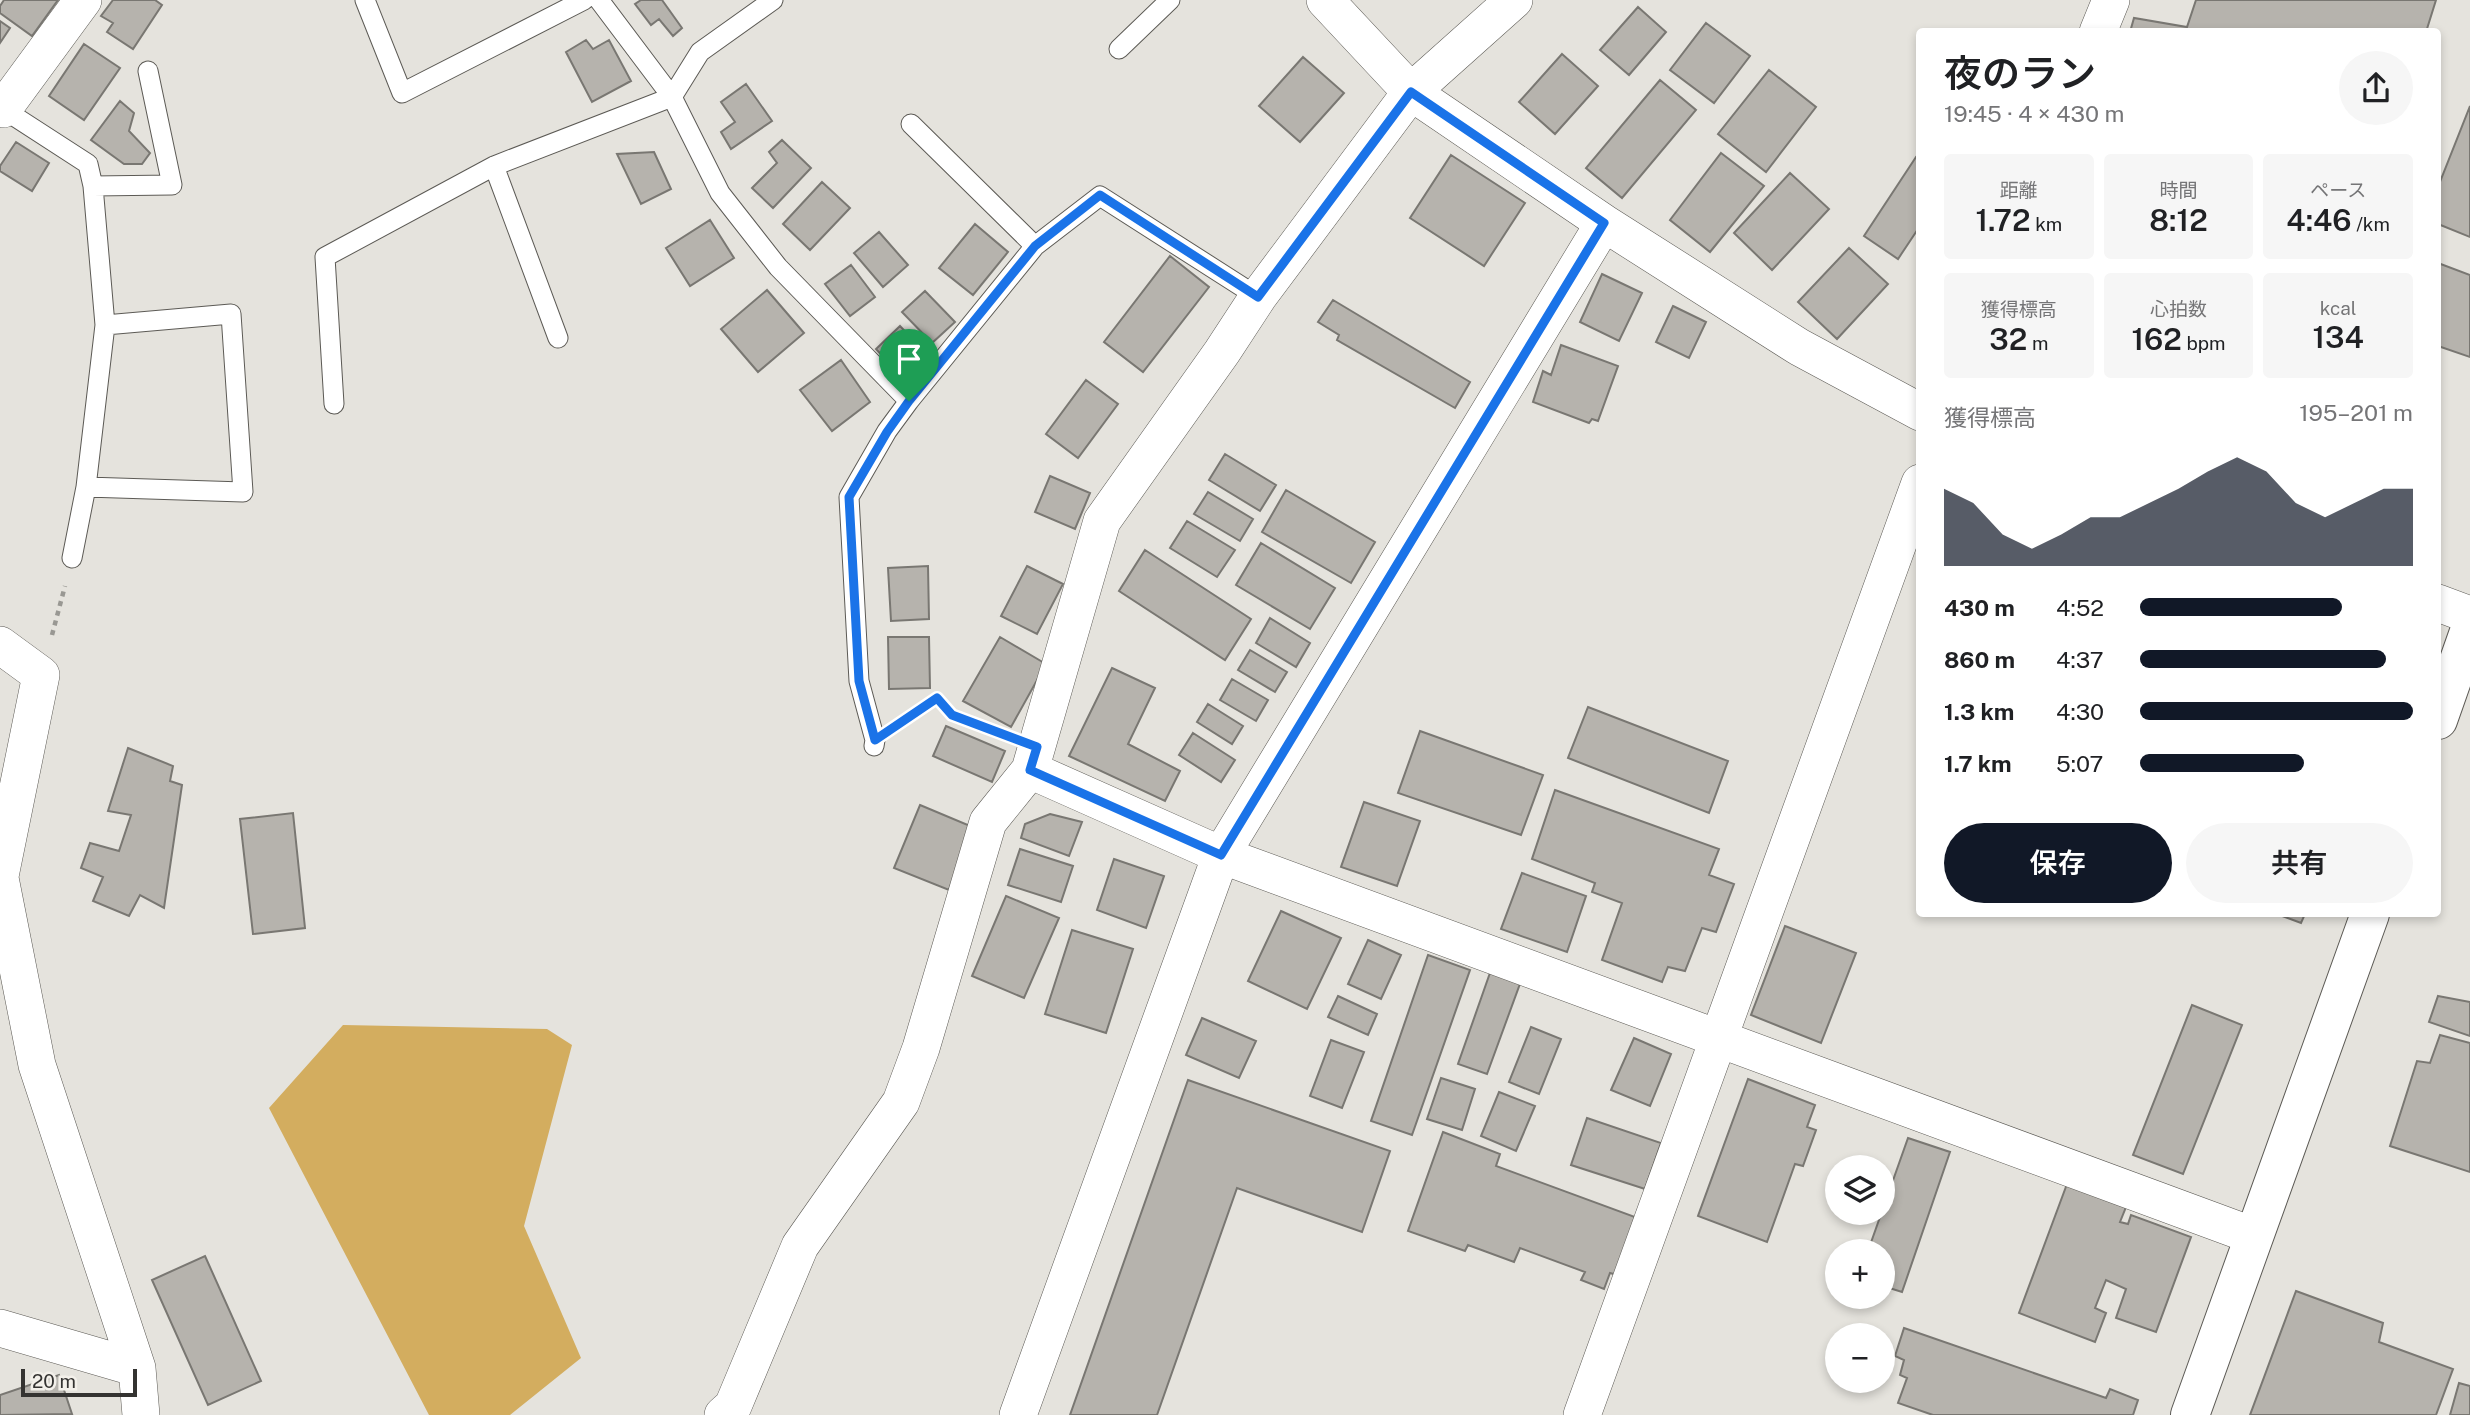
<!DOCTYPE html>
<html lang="ja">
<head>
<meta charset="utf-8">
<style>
	body { margin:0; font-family:"Public Sans","Noto Sans JP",sans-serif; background:#f6f6f6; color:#202124; height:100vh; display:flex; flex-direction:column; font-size:26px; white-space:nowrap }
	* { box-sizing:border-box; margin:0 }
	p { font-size:23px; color:#757577 }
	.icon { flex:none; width:38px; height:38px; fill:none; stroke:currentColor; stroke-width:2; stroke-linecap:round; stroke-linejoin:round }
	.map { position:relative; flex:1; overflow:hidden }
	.details { position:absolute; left:1916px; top:28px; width:525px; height:889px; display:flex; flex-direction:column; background:#fff; border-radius:7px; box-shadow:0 4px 10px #0003 }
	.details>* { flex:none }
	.buttons { position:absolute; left:1825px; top:1155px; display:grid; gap:14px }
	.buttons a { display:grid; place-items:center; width:70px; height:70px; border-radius:50%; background:#fff; box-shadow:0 4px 10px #0003; font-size:35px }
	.scale { position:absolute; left:21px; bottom:18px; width:116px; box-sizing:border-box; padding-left:7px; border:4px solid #343331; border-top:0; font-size:19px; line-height:24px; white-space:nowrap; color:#343331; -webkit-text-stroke:5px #f3f0ea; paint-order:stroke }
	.pin { position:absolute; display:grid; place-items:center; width:60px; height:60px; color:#fff; margin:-72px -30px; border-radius:50% 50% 50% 0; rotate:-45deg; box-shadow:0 0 7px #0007 }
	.pin .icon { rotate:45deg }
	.round { display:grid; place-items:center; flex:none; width:74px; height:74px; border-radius:37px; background:#f6f6f6 }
	.summary { display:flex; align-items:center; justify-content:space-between; height:119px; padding:0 28px }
	h1 { font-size:38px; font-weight:600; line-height:52px }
	.figures { display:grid; grid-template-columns:repeat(3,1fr); gap:10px; height:119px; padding:7px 28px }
	.figures div { display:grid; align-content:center; border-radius:7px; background:#f6f6f6; text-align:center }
	.figures b { font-size:30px; font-weight:600 }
	.figures small { font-size:19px; font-weight:400 }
	.figures p { font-size:19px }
	.chart { height:196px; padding:14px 28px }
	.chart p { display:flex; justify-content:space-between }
	.chart svg { width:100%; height:126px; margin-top:7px; fill:#111827; opacity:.7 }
	.button { display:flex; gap:14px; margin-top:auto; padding:14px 28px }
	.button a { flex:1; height:80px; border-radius:42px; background:#111827; color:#fff; font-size:28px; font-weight:600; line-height:80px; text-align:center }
	.button a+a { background:#f6f6f6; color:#202124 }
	ul { padding:0 28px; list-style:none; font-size:23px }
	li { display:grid; grid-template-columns:112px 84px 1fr; align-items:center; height:52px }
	li i { height:18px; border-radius:9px; background:#111827 }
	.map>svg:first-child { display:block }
	.forest { fill:#d3ad5f }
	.building { fill:#b6b3ad; stroke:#797772; stroke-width:2 }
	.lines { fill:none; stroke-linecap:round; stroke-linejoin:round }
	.service-casing { stroke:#5c5a55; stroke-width:21 }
	.minor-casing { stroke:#5c5a55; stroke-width:38 }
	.tertiary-casing { stroke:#5c5a55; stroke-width:40 }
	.path { stroke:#999893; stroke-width:4.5; stroke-dasharray:5 5; stroke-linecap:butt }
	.service { stroke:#fff; stroke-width:19 }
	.minor { stroke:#fff; stroke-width:37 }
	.tertiary { stroke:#fff; stroke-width:38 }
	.route-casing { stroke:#fff; stroke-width:14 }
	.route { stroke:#1a73e8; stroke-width:9 }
</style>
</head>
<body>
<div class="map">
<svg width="2470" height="1415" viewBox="0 0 2470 1415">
	<rect width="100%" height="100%" fill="#e5e3dd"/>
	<path class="forest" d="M343,1025L547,1029L572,1045L524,1226L581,1358L510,1415H429L269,1108Z"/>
	<path class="building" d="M4,0H58L32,36L0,13V6Z
		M113,0H155L162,5L133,49L107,32L113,23L101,16Z
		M641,0H662L682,28L673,36L659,19L651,25L635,4Z
		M2196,0H2436L2426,32H2130L2134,18L2187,27Z
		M1638,7L1666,32L1629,75L1600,50Z
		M0,21L10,28L0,43Z
		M1706,23L1750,56L1714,103L1670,70Z
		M586,40L593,49L609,40L631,81L592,102L566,52Z
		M84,44L120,68L84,120L49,96Z
		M1562,54L1598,86L1555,134L1519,102Z
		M1303,57L1344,93L1300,142L1259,106Z
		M1769,70L1816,107L1766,172L1718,134Z
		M1660,80L1696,110L1622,198L1586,168Z
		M746,84L772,121L731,149L721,132L735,122L721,102Z
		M120,101L134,113L129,131L150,153L142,164H124L91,140Z
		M2470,106V237L2438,224V187Z
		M782,140L811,168L773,208L752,188L777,163L769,152Z
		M16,142L49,163L32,191L0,171V166Z
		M654,152L671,189L641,204L617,154Z
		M1721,153L1764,186L1710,252L1670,220Z
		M1451,155L1525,203L1484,266L1410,218Z
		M1916,157L1920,159V226L1898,259L1864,236Z
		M1790,173L1829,209L1772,270L1734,233Z
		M822,182L850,208L810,250L783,224Z
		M710,220L734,258L690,286L666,248Z
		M975,224L1008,252L973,295L939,268Z
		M879,232L908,265L883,287L854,253Z
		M1849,248L1888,284L1837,339L1798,302Z
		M1170,256L1209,287L1143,372L1104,342Z
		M2438,263L2470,275V357L2438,346Z
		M851,265L875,297L850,316L825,284Z
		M1602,274L1642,293L1619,341L1580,322Z
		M767,290L804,333L758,372L721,329Z
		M925,291L955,322L932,343L902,312Z
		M1333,300L1470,382L1455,408L1337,340L1339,335L1318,322Z
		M1673,306L1706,322L1689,358L1656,342Z
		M900,326L929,357L904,379L876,349Z
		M1561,345L1618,366L1598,421L1592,419L1589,423L1533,402L1543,371L1551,375Z
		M841,360L870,402L832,431L800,390Z
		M1086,380L1118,404L1078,458L1046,434Z
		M1225,454L1276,485L1260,511L1209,480Z
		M1050,476L1090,493L1075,529L1035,512Z
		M1286,490L1375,542L1351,583L1262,532Z
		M1208,492L1253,519L1240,541L1194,514Z
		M1187,521L1235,550L1217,577L1170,548Z
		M1261,543L1335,588L1310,629L1236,585Z
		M1145,550L1251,619L1225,660L1119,591Z
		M928,566L929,619L891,621L888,568Z
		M1027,566L1063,584L1037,634L1001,616Z
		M1270,618L1310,643L1296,667L1256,643Z
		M888,637H929L930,688L889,689Z
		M1000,637L1046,664L1011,727L963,701Z
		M1250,650L1287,672L1275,692L1238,670Z
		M1112,668L1155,688L1128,744L1180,771L1165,801L1069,756Z
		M1232,679L1268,700L1256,721L1220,700Z
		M1208,704L1243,726L1232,744L1197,722Z
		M1588,707L1728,761L1709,813L1568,758Z
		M946,726L1005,751L992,782L933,756Z
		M1420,731L1543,775L1521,835L1398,793Z
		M1193,733L1235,760L1221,782L1179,755Z
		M128,748L173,766L170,781L182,785L164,908L140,895L129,916L93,901L103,877L81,868L90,843L119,851L131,815L108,811Z
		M1555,790L1719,849L1709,875L1734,884L1716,932L1702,928L1685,971L1668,967L1662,982L1602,960L1622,903L1592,892L1595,883L1532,859Z
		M1364,802L1420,821L1397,886L1341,867Z
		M920,805L975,828L949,890L894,868Z
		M293,813L305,928L253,934L240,819Z
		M1050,814L1082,822L1069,856L1021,838L1025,824Z
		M1020,849L1073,866L1061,902L1008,885Z
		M1114,859L1164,876L1146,928L1097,910Z
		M1522,873L1586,896L1567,952L1501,929Z
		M1006,896L1059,918L1024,998L972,976Z
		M1281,911L1341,938L1307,1009L1248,981Z
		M2277,914H2305L2301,923Z
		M1785,926L1856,953L1821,1043L1751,1015Z
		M1072,930L1133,949L1106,1033L1045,1014Z
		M1368,940L1401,955L1381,999L1348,984Z
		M1428,955L1470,970L1412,1135L1371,1121Z
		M1491,970L1521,981L1487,1074L1458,1064Z
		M1338,996L1377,1014L1368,1035L1328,1017Z
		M2438,996L2470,1002V1036L2429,1022Z
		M2192,1005L2242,1025L2183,1174L2133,1155Z
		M1202,1018L1256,1041L1239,1078L1186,1055Z
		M1531,1027L1561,1039L1539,1094L1509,1082Z
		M2440,1035L2470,1043V1172L2390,1146L2417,1061L2430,1063Z
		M1634,1038L1671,1054L1650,1106L1611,1090Z
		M1331,1040L1364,1052L1342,1108L1310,1096Z
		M1441,1078L1475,1089L1462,1130L1427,1119Z
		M1748,1079L1815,1105L1807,1127L1816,1130L1803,1166L1795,1164L1767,1242L1698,1216Z
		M1188,1080L1390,1151L1362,1232L1237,1188L1157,1415H1070Z
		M1499,1092L1535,1106L1516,1151L1481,1136Z
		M1587,1118L1661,1143L1645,1189L1571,1165Z
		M1443,1132L1500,1154L1496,1166L1635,1217L1617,1275L1610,1273L1604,1289L1581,1280L1585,1272L1520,1248L1514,1262L1468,1245L1465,1251L1408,1231Z
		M1908,1138L1950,1152L1902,1292L1883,1286V1251H1868Z
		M2067,1184L2126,1207L2120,1222L2128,1224L2131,1215L2191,1237L2156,1332L2116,1318L2126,1289L2106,1280L2095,1308L2106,1313L2095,1342L2019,1313Z
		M205,1256L261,1381L208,1405L152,1280Z
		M2296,1291L2383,1323L2379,1342L2453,1369L2436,1415H2250Z
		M1904,1328L2106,1398L2110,1389L2138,1400L2133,1415H1933L1898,1403L1907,1378L1900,1375L1904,1360L1895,1356Z
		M59,1375L72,1414L0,1415V1395Z
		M2459,1383L2470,1386V1415H2450Z"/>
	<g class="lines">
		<defs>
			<path id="service" d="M365,0L402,93L584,0
				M599,0L672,97L720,193L778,267L909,401L1035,246L1100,196L1258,297
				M1119,49L1170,0
				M3,109L88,164L93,186L105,325L86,487L72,558
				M911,124L1035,246
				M494,166L558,338
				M93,186L172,185L148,71
				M334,404L325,257L494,166L672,97L700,52L773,0
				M86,487L243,492L231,314L105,325
				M874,746L875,740L859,681L849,497L887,431L909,401"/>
			<path id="minor" d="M1325,0L1411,92L1604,223L1799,347L1920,412
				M2098,32L2111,0
				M0,108L3,109L83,0
				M2438,603L2470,615
				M0,645L41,675L0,876
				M1030,770L1221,855L2254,1236
				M0,878L37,1065L137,1368L141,1415
				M0,1328L137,1368
				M723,1415L733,1406L800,1246L901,1102L921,1048L988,822L1030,770L1102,521L1222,352L1258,297L1411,92L1514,0
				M1018,1415L1221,855L1604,223
				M1582,1415L1920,483"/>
			<path id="tertiary" d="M2438,720L2470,629
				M2190,1415L2370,914"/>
		</defs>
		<use href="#service" class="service-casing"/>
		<use href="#minor" class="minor-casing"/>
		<use href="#tertiary" class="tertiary-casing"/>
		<path class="path" d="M52,635L65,586
			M899,724L937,698L952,715L1003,735"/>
		<use href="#service" class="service"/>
		<use href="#minor" class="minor"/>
		<use href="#tertiary" class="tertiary"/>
	</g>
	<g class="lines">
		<defs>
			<path id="route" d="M1411,92L1604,223L1221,855L1030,770L1037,747L952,715L937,698L875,740L859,681L849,497L887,432L909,401L1035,246L1100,195L1258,297Z"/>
		</defs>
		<use href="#route" class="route-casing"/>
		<use href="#route" class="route"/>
	</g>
</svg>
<div class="buttons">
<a><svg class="icon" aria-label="layers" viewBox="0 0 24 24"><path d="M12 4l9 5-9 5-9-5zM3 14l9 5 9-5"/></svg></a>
<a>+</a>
<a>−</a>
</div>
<div class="scale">20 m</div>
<div class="pin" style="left:909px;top:401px;background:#1e9e55"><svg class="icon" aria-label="arrive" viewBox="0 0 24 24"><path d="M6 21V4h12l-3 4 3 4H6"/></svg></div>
<section class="details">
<div class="summary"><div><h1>夜のラン</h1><p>19:45 · 4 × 430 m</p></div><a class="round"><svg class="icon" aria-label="share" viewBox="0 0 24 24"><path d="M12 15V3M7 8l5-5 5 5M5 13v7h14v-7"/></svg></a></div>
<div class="figures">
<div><p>距離</p><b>1.72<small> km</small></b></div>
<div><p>時間</p><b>8:12</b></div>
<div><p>ペース</p><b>4:46<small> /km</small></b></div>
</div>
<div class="figures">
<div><p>獲得標高</p><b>32<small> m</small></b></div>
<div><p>心拍数</p><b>162<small> bpm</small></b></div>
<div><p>kcal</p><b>134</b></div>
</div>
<div class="chart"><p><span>獲得標高</span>195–201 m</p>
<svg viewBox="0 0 160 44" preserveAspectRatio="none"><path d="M0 44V17L10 22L20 33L30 38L40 33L50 27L60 27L70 22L80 17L90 11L100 6L110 11L120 22L130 27L140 22L150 17L160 17V44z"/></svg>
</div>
<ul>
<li><b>430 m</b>4:52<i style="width:74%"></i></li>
<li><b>860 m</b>4:37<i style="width:90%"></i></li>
<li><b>1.3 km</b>4:30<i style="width:100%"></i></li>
<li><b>1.7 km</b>5:07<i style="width:60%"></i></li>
</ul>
<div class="button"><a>保存</a><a>共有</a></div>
</section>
</div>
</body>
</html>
